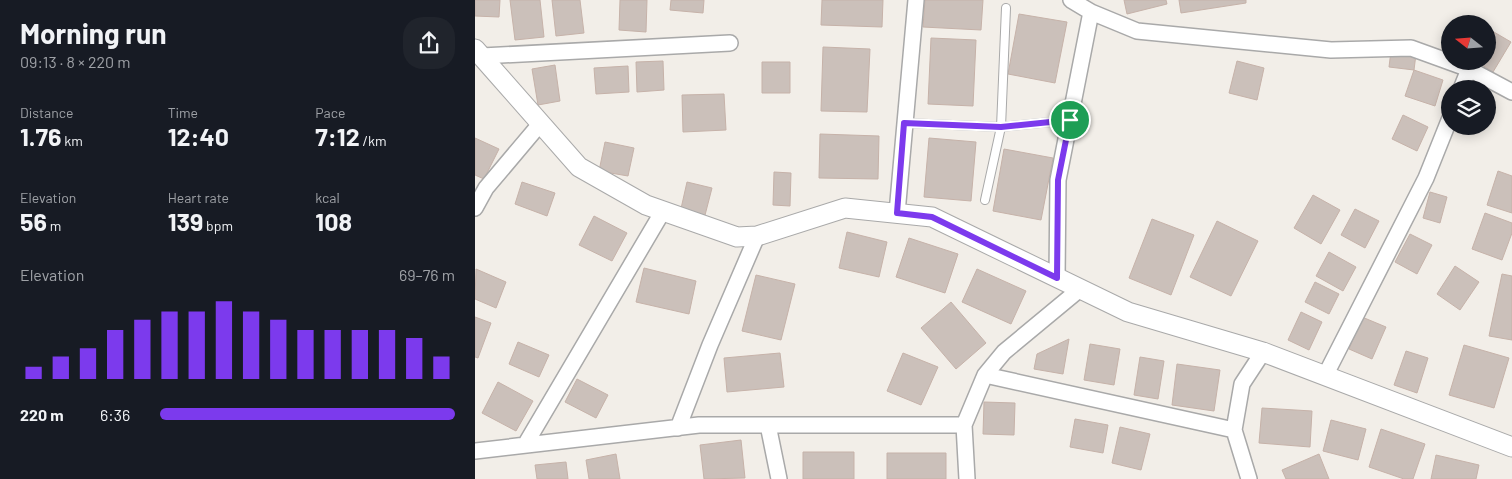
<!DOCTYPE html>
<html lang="en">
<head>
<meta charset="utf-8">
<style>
	body { margin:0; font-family:Barlow,sans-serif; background:#20242c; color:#f1f3f6; height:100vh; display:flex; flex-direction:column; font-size:19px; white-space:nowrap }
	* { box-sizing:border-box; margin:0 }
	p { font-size:16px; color:#9ea1a6 }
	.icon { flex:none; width:28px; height:28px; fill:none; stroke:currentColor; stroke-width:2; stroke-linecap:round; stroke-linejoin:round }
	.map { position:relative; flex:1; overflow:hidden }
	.side { display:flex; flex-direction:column; background:#171b24; width:475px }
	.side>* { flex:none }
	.needle { width:32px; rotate:287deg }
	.tools { position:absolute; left:966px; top:15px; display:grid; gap:10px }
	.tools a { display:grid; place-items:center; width:55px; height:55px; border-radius:50%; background:#171b24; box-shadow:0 2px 12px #0003; font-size:25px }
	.pin { position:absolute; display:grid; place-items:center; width:42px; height:42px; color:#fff; margin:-21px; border:2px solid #fff; border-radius:50%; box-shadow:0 1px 5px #0007 }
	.round { display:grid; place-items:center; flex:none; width:52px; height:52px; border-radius:20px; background:#20242c }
	.headline { display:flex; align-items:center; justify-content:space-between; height:85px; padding:0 20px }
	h1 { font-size:28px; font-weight:700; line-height:38px }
	.figures { display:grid; grid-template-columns:repeat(3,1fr); gap:8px; height:85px; padding:5px 20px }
	.figures div { display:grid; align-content:center }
	.figures b { font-size:25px; font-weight:700 }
	.figures small { font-size:14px; font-weight:400 }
	.figures p { font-size:14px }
	.chart { height:140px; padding:10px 20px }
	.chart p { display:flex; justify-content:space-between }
	.chart svg { width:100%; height:90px; margin-top:5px; stroke:#7c3aed; stroke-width:6 }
	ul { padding:0 20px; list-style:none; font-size:16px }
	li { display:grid; grid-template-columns:80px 60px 1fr; align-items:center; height:38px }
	li i { height:12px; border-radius:6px; background:#7c3aed }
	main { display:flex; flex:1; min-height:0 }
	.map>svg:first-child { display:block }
	.building { fill:#cbc0ba; stroke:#c6b2a9 }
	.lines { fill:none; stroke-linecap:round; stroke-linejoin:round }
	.service-casing { stroke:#a9a9a9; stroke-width:10 }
	.minor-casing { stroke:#a9a9a9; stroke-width:18 }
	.tertiary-casing { stroke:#a9a9a9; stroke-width:21 }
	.service { stroke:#fff; stroke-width:8 }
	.minor { stroke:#fff; stroke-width:15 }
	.tertiary { stroke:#fff; stroke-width:19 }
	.route-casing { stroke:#fff; stroke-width:10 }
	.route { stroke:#7c3aed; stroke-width:6 }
</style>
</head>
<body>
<main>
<section class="side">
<div class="headline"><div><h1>Morning run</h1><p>09:13 · 8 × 220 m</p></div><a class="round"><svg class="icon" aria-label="share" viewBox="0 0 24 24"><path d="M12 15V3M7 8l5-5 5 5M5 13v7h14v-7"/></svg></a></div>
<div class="figures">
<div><p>Distance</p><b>1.76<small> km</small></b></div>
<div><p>Time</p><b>12:40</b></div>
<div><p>Pace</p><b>7:12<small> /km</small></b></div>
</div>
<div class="figures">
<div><p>Elevation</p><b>56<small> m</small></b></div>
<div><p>Heart rate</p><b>139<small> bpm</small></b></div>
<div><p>kcal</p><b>108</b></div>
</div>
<div class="chart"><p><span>Elevation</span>69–76 m</p>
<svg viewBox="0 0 160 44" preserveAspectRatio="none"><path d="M5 44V38M15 44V33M25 44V29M35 44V20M45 44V15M55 44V11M65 44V11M75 44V6M85 44V11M95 44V15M105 44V20M115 44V20M125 44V20M135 44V20M145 44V24M155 44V33"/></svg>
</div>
<ul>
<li><b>220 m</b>6:36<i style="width:100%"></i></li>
</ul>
</section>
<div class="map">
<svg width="1037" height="479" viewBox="0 0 1037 479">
	<rect width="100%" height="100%" fill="#f2eee8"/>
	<path class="building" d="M0,0H25L24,17L0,16Z
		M35,0H65L69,37L40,40Z
		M77,0H105L109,33L81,36Z
		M145,0H172L171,32L144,30Z
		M196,0H229L228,13L195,10Z
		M347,0H408L407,27L346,25Z
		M450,0H508L506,30L448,27Z
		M649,0H691L692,4L652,14Z
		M704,0H771V3L706,13Z
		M544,14L592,22L580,83L533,74Z
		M1012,28L1036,42L1018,72L1001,61H1012Z
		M456,38L501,40L498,106L453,104Z
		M348,47L395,49L392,112L346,111Z
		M916,51L941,54L939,70L914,67Z
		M188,61L189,90L162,92L161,62Z
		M762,61L789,68L782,100L754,93Z
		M287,62H315V93H287Z
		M80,65L85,101L63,105L57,69Z
		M153,66L154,92L121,94L119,68Z
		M939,70L968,80L960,106L930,96Z
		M249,94L251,130L208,132L207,95Z
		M928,115L953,127L942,151L917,139Z
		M345,134L404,136L403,179L344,178Z
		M0,138L24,149L9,179L0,175Z
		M454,138L501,142L496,201L449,197Z
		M130,142L159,148L153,176L124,171Z
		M529,149L578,158L566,220L518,211Z
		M1023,171L1037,176V213L1012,205Z
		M299,172L316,173L315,206L298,205Z
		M47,182L80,193L72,216L40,204Z
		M212,182L237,188L229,219L205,213Z
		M955,192L972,197L965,223L948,218Z
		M838,195L865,210L846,244L819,228Z
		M880,209L904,221L890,248L866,235Z
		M1010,213L1037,223V233L1027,260L997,249Z
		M119,216L152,233L137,261L104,245Z
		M677,219L719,235L696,295L654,278Z
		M742,221L783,241L756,296L715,277Z
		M372,232L412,242L404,277L364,268Z
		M935,234L957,245L942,274L920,262Z
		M434,238L483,254L470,293L421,277Z
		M854,252L881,267L868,291L841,276Z
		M980,266L1004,282L985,310L962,294Z
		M169,268L221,281L214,314L161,302Z
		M1,269L31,282L21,308L0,299Z
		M502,269L551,291L536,324L487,302Z
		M1027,274L1037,276V340L1014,336Z
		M281,275L320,284L306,340L267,331Z
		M840,282L864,294L854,314L830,302Z
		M476,302L511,343L481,369L446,328Z
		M826,312L847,322L834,350L813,340Z
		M0,317L16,323L3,358L0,357Z
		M887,317L911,327L897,359L874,349Z
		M594,339L588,374L559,369L562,354Z
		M43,342L74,355L64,377L34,364Z
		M615,344L645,349L639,385L609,380Z
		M989,345L1034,358L1019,408L974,395Z
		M931,351L953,358L942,393L919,385Z
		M305,353L309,387L252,392L249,358Z
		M428,353L463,367L446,405L412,391Z
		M665,357L689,361L683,399L659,395Z
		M702,364L745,370L739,411L697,405Z
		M102,379L133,395L121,418L90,402Z
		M23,382L58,401L41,431L7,413Z
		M509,402L540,403L539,435L508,434Z
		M787,408L837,411L835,447L784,443Z
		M600,419L633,425L628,453L595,447Z
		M856,420L891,429L883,460L848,451Z
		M645,427L675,434L666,470L637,463Z
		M906,429L950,444L938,479H929L894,467Z
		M266,440L270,478L229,479L225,445Z
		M328,452H379V479H328Z
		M412,453H471V479H412Z
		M141,454L145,479H114L111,460Z
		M844,454L854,479H811L807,470Z
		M961,455L1004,465L1001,479H956Z
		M91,462L93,479H62L60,465Z"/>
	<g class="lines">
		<defs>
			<path id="service" d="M429,123L526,127L595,120
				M510,200L526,127L531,8"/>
			<path id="minor" d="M596,0L616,12L662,31L856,50L936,48L994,69L1037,92
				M7,56L255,43
				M986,89L994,69
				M0,208L11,188L65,124
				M422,213L441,0
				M582,278L583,180L616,12
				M510,375L759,430
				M850,376L951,178L975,118
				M293,425L304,479
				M203,428L235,345L282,236
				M50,445L188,211
				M0,451L224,425H489
				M492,479L489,425L510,375L529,352L605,289
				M774,479L759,430L767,384L788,352"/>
			<path id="tertiary" d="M0,49L104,167L171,205L262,237L282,236L370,208L457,217L653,312L788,352L1037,447"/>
		</defs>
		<use href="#service" class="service-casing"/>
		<use href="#minor" class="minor-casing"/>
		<use href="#tertiary" class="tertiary-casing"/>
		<use href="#service" class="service"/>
		<use href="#minor" class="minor"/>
		<use href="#tertiary" class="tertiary"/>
	</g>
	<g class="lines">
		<defs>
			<path id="route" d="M595,120L583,180L582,278L457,217L422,213L429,123L526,127Z"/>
		</defs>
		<use href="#route" class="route-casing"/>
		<use href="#route" class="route"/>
	</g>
</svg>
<div class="tools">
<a><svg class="needle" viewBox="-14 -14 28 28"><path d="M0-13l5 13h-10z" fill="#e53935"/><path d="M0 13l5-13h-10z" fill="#9ea1a6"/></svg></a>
<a><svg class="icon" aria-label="layers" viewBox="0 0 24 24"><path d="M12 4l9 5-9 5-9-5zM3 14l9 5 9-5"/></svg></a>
</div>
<div class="pin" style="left:595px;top:120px;background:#1e9e55"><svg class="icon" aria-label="arrive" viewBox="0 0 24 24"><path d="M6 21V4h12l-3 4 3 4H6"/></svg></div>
</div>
</main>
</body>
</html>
